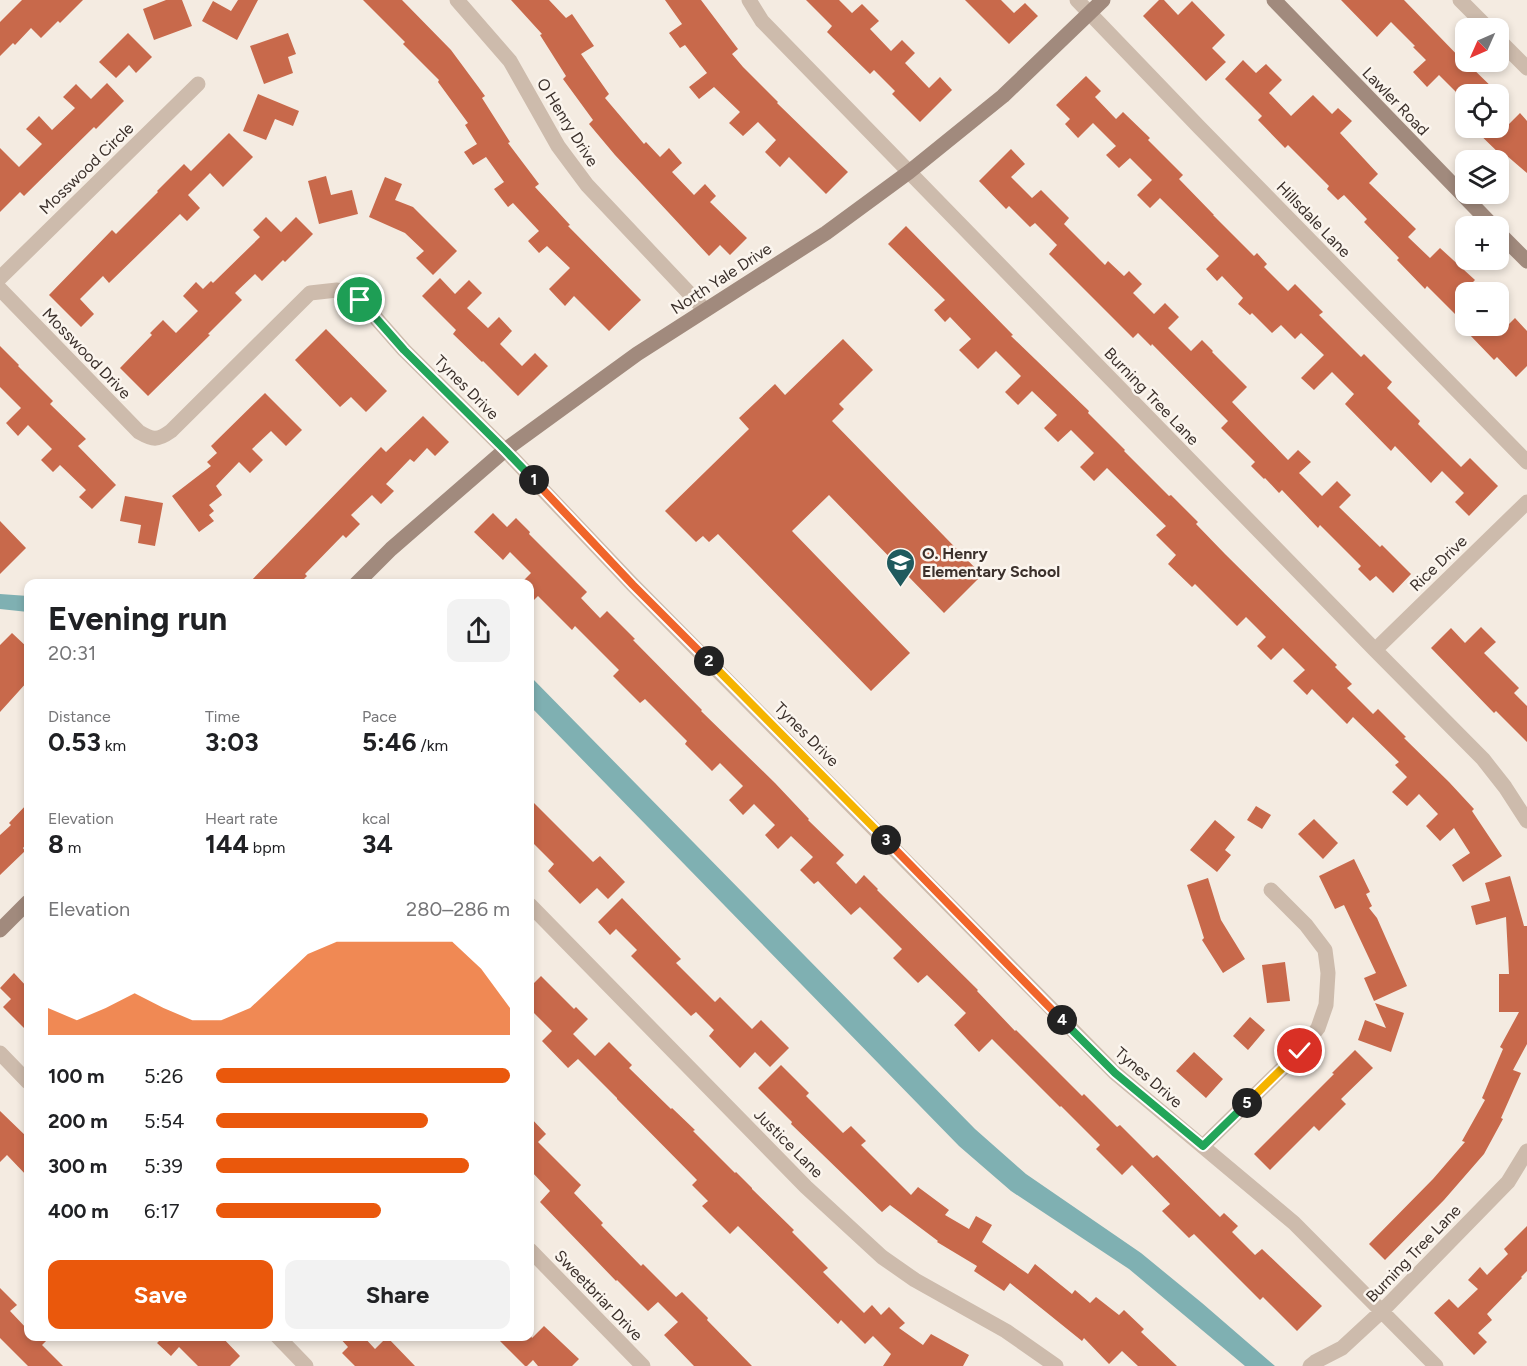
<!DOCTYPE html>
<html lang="en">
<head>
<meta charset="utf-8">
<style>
	body { margin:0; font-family:Figtree,sans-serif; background:#f2f2f2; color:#202124; height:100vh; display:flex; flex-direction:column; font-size:22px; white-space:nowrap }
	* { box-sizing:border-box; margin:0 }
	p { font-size:20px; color:#757577 }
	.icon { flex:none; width:33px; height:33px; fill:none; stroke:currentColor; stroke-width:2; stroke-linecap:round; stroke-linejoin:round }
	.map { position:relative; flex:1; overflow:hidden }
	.side { position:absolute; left:24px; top:579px; width:510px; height:762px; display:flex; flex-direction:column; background:#fff; border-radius:12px; box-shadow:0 3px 9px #0003 }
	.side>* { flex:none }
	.needle { width:39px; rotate:225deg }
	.fabs { position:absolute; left:1455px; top:18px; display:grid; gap:12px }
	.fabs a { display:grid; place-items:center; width:54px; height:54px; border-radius:12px; background:#fff; box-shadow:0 3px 9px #0003; font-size:30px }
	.pin { position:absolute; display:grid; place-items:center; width:51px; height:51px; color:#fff; margin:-26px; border:3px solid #fff; border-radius:50%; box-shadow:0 2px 6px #0007 }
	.km { position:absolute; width:30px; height:30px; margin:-15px; border-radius:50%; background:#222; color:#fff; font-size:16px; line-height:30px; text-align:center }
	.round { display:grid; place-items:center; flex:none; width:63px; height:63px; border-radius:12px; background:#f2f2f2 }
	.summary { display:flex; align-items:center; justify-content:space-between; height:102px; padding:0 24px }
	h1 { font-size:33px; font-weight:700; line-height:45px }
	.figures { display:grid; grid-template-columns:repeat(3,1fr); gap:9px; height:102px; padding:6px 24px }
	.figures div { display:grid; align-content:center }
	.figures b { font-size:26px; font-weight:700 }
	.figures small { font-size:16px; font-weight:400 }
	.figures p { font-size:16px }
	.chart { height:168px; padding:12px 24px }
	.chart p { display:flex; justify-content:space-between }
	.chart svg { width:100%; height:108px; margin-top:6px; fill:#ea580c; opacity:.7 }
	.action { display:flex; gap:12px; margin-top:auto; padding:12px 24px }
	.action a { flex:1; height:69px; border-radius:12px; background:#ea580c; color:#fff; font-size:24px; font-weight:700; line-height:69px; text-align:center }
	.action a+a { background:#f2f2f2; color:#202124 }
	ul { padding:0 24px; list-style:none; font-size:20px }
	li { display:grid; grid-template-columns:96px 72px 1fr; align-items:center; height:45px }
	li i { height:15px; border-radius:8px; background:#ea580c }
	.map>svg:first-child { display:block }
	.water { fill:#7fb0b2 }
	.building { fill:#c8694b }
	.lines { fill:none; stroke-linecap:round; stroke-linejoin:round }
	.street { stroke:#cdbbac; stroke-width:15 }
	.secondary { stroke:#a18a7d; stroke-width:15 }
	.split-1-casing { stroke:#fff; stroke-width:12 }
	.split-2-casing { stroke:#fff; stroke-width:12 }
	.split-3-casing { stroke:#fff; stroke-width:12 }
	.split-4-casing { stroke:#fff; stroke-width:12 }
	.split-5-casing { stroke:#fff; stroke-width:12 }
	.split-6-casing { stroke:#fff; stroke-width:12 }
	.split-1 { stroke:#22a559; stroke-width:8 }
	.split-2 { stroke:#f0652b; stroke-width:8 }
	.split-3 { stroke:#f5b400; stroke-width:8 }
	.split-4 { stroke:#f0652b; stroke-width:8 }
	.split-5 { stroke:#22a559; stroke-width:8 }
	.split-6 { stroke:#f5b400; stroke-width:8 }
	.labels { text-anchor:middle; stroke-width:5; stroke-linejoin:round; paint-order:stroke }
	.street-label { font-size:16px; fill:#3b302b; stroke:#fbf5ee }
	.poi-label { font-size:16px; font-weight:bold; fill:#3b302b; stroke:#fbf5ee; text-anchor:start }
</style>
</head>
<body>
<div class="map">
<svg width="1527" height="1366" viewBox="0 0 1527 1366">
	<rect width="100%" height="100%" fill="#f4ebe1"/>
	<path class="water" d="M0,594L28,596V612L0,609Z
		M530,676L975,1129L1026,1174L1141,1253L1202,1303L1275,1366H1245L1129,1269L1011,1191L959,1146L530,706Z"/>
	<path class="building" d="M22,0H83L60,23L58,21L41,38L31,28L15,45L13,43L0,56V22Z
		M166,0H182L192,26L154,40L143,9Z
		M238,0H258L237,40L202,21L213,1L231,11Z
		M363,0H402L451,50L485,96L482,98L510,142L508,143L539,184L535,187L570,225L568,226L641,300L609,331L574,296L565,306L549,289L570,268L547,246L539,253L528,241L539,231L513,203L508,207L494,189L504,182L486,157L473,165L464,152L477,144L465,125L468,123L438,82L439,80L403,44L405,42Z
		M511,0H549L566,18L572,14L594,46L581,54L609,94L605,98L644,144L646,142L660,157L669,148L682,163L672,172L694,195L705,184L716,196L710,202L747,238L730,255L720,245L709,256L615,155L589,124L593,120L563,79L566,76L540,35L542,34Z
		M665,0H701L738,49L732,54L743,67L778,102L777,103L848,172L826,194L789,157L780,167L765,152L776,140L758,122L743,136L729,123L740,112L714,87L699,99L689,87L707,73L685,45L680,48L669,33L682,24Z
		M806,0H839L852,13L862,4L879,21L870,29L891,51L902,40L915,53L905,63L929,88L940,77L952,90L920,122L892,94L895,91L874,70L870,74L827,32L832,26Z
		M965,0H1001L1014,13L1025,3L1038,16L1009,44Z
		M1159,0H1164L1178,15L1192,1L1225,35L1212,48L1226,62L1206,81L1143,16Z
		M1341,0H1404L1466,64L1467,63L1499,94H1458L1439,75L1427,87L1413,72L1426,60L1413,47L1415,46L1391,22L1377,37Z
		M128,33L152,57L136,73L129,65L116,78L99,62Z
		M288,33L296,54L288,57L293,73L264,84L250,46Z
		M1243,60L1256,73L1266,64L1282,80L1269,93L1291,116L1313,95L1332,114L1338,108L1352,121L1340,133L1378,174L1369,183L1416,229L1408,237L1430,258L1440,248L1475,280L1466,289V325L1427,286L1425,289L1397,260L1399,258L1364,222L1367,219L1344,195L1338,200L1327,189L1329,186L1288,145L1285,148L1258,120L1262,116L1225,79Z
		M1086,76L1101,91L1095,97L1116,119L1123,112L1150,138L1148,140L1183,175L1179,179L1214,215H1213L1254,256L1257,253L1267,264L1264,267L1288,291L1295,284L1323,312L1319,315L1361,357L1364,354L1392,382L1387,388L1420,421L1418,424L1461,467L1470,458L1498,486L1469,516L1455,502L1464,493L1442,471L1431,483L1395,446L1391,451L1345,404L1354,394L1332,372L1314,390L1301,378L1324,355L1301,333L1295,339L1281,325L1272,333L1252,313L1250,315L1238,304L1243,298L1222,276L1217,281L1206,269L1219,256L1160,198L1150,208L1137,195L1152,180L1130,158L1119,168L1106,155L1116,146L1093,123L1078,138L1065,124L1070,119L1056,105Z
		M107,83L124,101L96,129L94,127L24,196L20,192L0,212V148L19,167L42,144L26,129L39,116L52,130L75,108L63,97L76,84L91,99Z
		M258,94L299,111L293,126L275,119L266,140L243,131Z
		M1520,113L1527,121V173L1506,155L1503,157L1473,128H1505Z
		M229,133L253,157L223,187L210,173L188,195L200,208L187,221L180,214L109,283L103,276L80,299L94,314L81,327L49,295L112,230L116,234L158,192L157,191L184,164L191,171Z
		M1011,149L1025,164L1011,177L1032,198L1041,190L1069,218L1064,224L1105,265L1108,261L1124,276L1129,271L1142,284L1133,293L1154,314L1165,303L1179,317L1168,328L1191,351L1202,340L1213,351L1212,352L1247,387L1232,402L1288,460L1298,450L1311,462L1299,473L1322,496L1337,481L1351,495L1339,507L1380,547L1382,545L1411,574L1393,593L1376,576L1370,581L1358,569L1361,566L1320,525L1318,528L1282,490L1279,493L1265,478L1264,479L1251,466L1255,462L1221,428L1228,421L1152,344L1151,346L1138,333L1133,338L1049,254L1057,245L1035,223L1030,227L1009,206L1006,209L979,181Z
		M326,176L331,195L352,190L358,214L319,224L308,181Z
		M385,177L402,184L395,200L413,207L457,251L433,275L416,258L424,251L405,233L369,217Z
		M266,217L281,232L296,217L313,234L285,262L283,260L262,281L255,274L235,293L242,300L208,334L210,335L148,396L120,368L152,335L150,333L163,320L176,333L198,311L183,296L196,282L203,289L211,281L213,283L260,237L253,230Z
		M906,226L1013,335L1011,336L1089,411L1088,413L1125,450L1124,451L1169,496L1171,495L1198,522L1196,524L1225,554L1337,665L1335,667L1352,684L1347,688L1373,714L1378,709L1406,737L1404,738L1449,782L1474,809L1472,811L1502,856L1463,882L1452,865L1470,853L1454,828L1440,841L1426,826L1438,814L1419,794L1407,806L1392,792L1407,777L1395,765L1399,762L1353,717L1347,724L1312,689L1307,695L1293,681L1305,670L1283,648L1271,660L1257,646L1266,637L1246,617L1237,626L1195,584L1192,587L1168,564L1176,555L1156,535L1166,526L1107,468L1094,481L1080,467L1094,453L1071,430L1058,442L1044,428L1057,415L1032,391L1018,405L1005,392L1021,376L996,351L978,369L959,350L971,339L950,317L945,322L934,310L945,300L888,244Z
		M440,278L455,294L469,280L482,293L467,308L488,328L499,317L512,331L500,344L522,366L535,353L548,366L518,396L483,361L482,362L453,334L456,330L422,296Z
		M1515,318L1527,331V366L1516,377L1497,357L1494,360L1468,333L1476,326H1491L1499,334Z
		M326,329L387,391L366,412L351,397L340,407L295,360Z
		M843,339L873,370L839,404L844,409L832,421L982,575L944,613L829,495L792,531L910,653L871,691L718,534L709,542L703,536L696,542L665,511L749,429L739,418L775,384L785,395Z
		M0,346L19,365L18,366L53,401L50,404L86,439L78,446L116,485L92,509L79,497L86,490L60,465L53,472L41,460L52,449L28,425L18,436L6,423L21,408L0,387Z
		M265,393L302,430L286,446L271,431L252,449L263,460L250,473L239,462L216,486L222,495L209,505L214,511L209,515L214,521L199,532L172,496L211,466L207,462L217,453L211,446Z
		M423,416L449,442L435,456L427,448L414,462L410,459L386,484L394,491L381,504L372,495L351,515L360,524L346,538L343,535L305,574L307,576L299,584H248L381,447L386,452Z
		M125,496L163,503L155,546L138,543L141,525L120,521Z
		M493,513L507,527L516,518L530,532L529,534L587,592L581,598L600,618L607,611L635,639L633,640L702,710L701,711L775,783L809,819L808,820L844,855L836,863L856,884L864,875L878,889L877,890L978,990L977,991L1015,1031L1016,1030L1082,1096L1084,1094L1117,1127L1120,1125L1153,1158L1157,1155L1220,1217L1224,1213L1238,1226L1232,1232L1255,1255L1262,1249L1322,1306L1297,1331L1263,1297L1260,1300L1194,1234L1189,1238L1162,1211L1170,1204L1132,1165L1122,1175L1096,1149L1100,1145L1061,1106L1060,1107L992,1039L979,1052L954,1025L966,1013L927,975L918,983L893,958L902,949L860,907L851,915L818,881L814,884L800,870L813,857L791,836L778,849L765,835L775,825L754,804L743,815L729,800L743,786L720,763L712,771L685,744L687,741L645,699L640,703L613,676L619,670L575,626L572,630L538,596L530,604V584H520L531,573L510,552L503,560L474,532Z
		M0,521L26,548L0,574Z
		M1481,627L1496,642L1484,653L1519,688L1514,693L1527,706V742L1496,711L1494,713L1431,648L1451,628L1465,643Z
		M12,633L28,648V681L0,712V645Z
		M530,799L593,862L600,856L625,882L608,899L597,888L580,904L548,871L554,864L530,840Z
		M28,803V842L23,848L25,851L0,875V835L11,825L9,823Z
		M1256,806L1271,815L1262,829L1247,820Z
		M1314,819L1338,843L1323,859L1298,834Z
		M1215,820L1235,837L1225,850L1231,855L1217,872L1190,850Z
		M1354,859L1370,892L1366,894L1372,906L1369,908L1377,918L1407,986L1374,1001L1364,978L1376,973L1344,905L1335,909L1319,876Z
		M1510,876L1524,926H1527V1044L1513,1070L1521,1073L1501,1118L1503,1119L1484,1154L1444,1200L1385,1260L1369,1244L1433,1179L1465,1142L1462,1141L1485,1100L1482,1098L1503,1049L1500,1047L1519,1012H1499V974H1509L1506,917L1476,925L1471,906L1490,901L1485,883Z
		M1208,878L1221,920L1245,959L1223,973L1202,940L1204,938L1187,885Z
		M622,898L681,959L676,963L715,1002L720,997L752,1029L761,1020L789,1048L770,1067L755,1052L740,1068L709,1036L714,1030L696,1012L691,1016L631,956L637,950L616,929L610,935L598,922Z
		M1285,962L1290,1001L1267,1003L1262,965Z
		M14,973L28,988V1032L3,1007L11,999L0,988Z
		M541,976L574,1009L576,1007L588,1019L573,1034L595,1056L609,1042L632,1065L629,1068L671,1109L672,1108L695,1130L693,1131L735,1173L736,1172L752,1188V1189L794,1230L792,1232L828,1268L823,1272L864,1313L872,1305L881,1315L889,1307L905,1323L899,1328L923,1345L931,1334L969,1355L963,1366H883L891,1354L873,1336L865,1344L841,1320L838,1324L738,1226L730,1234L702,1206L708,1201L692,1185L697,1180L617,1099V1098L578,1059L568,1068L542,1041L552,1031L530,1009V987Z
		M1375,1003L1404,1013L1391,1052L1358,1040L1365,1020L1386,1028Z
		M1250,1017L1265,1030L1248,1050L1233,1036Z
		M1355,1050L1373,1068L1341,1099L1346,1104L1319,1131L1314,1126L1270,1170L1254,1154L1334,1074L1332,1073Z
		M1194,1052L1223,1079L1206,1098L1176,1071Z
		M781,1065L809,1093L806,1096L843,1133L851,1126L866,1141L861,1145L911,1195L918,1187L949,1210L945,1215L969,1229L976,1216L992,1225L982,1242L1028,1274L1035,1264L1072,1294L1075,1290L1090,1303L1096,1297L1119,1315L1124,1310L1144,1329L1141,1332L1177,1366H1138L1122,1351L1109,1364L1084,1338L1082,1341L1010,1283L1004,1291L974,1271L977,1266L937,1242L938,1241L890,1205L882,1212L791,1124L792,1122L758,1088Z
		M0,1111L28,1138V1177L7,1155L0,1162Z
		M530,1117L546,1134L538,1142L581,1185L574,1193L603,1223L601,1225L641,1266L643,1264L676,1297L682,1292L708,1318L707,1320L752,1366H694L664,1335L678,1322L658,1302L648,1311L617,1280L616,1281L540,1202L550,1191L530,1170Z
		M1527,1226V1271L1521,1277L1522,1278L1487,1314L1492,1320L1478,1333L1487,1342L1474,1355L1434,1313L1449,1299L1458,1308L1478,1289L1468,1280L1480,1267L1487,1275L1508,1254L1504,1249Z
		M0,1288L17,1305L10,1311L28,1330V1336H51L42,1345L63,1366H28L0,1338Z
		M544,1326L579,1359L572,1366H538L533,1360L527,1366H525L495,1336H531L532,1338Z
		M164,1336H221L240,1356L230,1366H198L179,1347L171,1356L157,1343Z
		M338,1336H363L375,1349L387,1337L415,1366H355L342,1353L348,1347Z"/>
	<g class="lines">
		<path class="street" d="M457,0L510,61L558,146L587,185L705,310
			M749,0L762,21L1375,650L1483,759L1505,787L1527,821
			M1077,0L1199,127L1527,462
			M1460,0L1488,28
			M1498,39L1527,68
			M0,278L198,84
			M0,289L139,432C153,440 157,441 171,431L310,293L337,290L360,300L404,350L505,450L633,585L1115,1073L1294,1223L1436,1366
			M1375,650L1527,502
			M530,905L806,1187L882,1257L915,1280L1006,1331L1056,1366
			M0,1053L28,1082
			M1203,1146L1300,1051L1318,1028L1326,1005L1328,973L1325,950L1306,925L1271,890
			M530,1250L643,1366
			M277,1336L306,1366
			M1310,1366L1315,1362L1342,1348L1382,1311L1508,1182L1527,1151"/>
		<path class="secondary" d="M1274,0L1493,226
			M1498,232L1527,261
			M356,584L391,549L505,450L637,354L826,233L909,172L1003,96L1103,0
			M0,930L28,902"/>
	</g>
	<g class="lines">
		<defs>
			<path id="split-1" d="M360,300L404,350L505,450L534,480"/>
			<path id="split-2" d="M534,480L633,585L709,661"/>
			<path id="split-3" d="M709,661L886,840"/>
			<path id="split-4" d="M886,840L1062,1020"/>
			<path id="split-5" d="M1062,1020L1115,1073L1203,1146L1247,1103"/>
			<path id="split-6" d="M1247,1103L1300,1051"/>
		</defs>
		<use href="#split-1" class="split-1-casing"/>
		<use href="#split-2" class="split-2-casing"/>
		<use href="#split-3" class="split-3-casing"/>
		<use href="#split-4" class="split-4-casing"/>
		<use href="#split-5" class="split-5-casing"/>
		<use href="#split-6" class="split-6-casing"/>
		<use href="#split-1" class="split-1"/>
		<use href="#split-2" class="split-2"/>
		<use href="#split-3" class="split-3"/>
		<use href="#split-4" class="split-4"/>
		<use href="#split-5" class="split-5"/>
		<use href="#split-6" class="split-6"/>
	</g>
	<defs>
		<symbol id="school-pin" viewBox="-11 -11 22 30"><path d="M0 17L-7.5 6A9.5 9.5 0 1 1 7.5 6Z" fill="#1f5a5e" stroke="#fbf5ee"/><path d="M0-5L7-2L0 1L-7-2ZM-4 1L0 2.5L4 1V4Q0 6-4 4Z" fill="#fff"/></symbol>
	</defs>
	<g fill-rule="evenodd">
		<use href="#school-pin" x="884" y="546" width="33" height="45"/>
	</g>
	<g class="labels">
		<g class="street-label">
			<text transform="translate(1396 101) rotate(46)" y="6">Lawler Road</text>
			<text transform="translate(568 122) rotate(58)" y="6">O Henry Drive</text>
			<text transform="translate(86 168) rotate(-44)" y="6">Mosswood Circle</text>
			<text transform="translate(1314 219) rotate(46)" y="6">Hillsdale Lane</text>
			<text transform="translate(721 278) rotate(-33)" y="6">North Yale Drive</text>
			<text transform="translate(87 353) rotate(46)" y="6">Mosswood Drive</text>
			<text transform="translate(467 387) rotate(45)" y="6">Tynes Drive</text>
			<text transform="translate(1152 396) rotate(46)" y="6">Burning Tree Lane</text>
			<text transform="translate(1438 563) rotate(-44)" y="6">Rice Drive</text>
			<text transform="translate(807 734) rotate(45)" y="6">Tynes Drive</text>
			<text transform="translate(1149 1077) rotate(41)" y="6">Tynes Drive</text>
			<text transform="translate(789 1143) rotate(45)" y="6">Justice Lane</text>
			<text transform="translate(1413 1253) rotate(-46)" y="6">Burning Tree Lane</text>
			<text transform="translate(599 1295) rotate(46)" y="6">Sweetbriar Drive</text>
		</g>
		<g class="poi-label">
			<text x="922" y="559">O. Henry<tspan x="922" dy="18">Elementary School</tspan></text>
		</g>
	</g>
</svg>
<div class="fabs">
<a><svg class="needle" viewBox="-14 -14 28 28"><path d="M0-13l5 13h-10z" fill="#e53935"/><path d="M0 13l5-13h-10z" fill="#757577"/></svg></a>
<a><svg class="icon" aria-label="locate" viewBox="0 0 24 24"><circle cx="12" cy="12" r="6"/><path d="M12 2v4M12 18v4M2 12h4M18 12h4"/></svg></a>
<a><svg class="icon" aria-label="layers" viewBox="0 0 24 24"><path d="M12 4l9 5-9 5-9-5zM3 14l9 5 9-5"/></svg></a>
<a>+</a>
<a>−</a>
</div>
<div class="pin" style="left:360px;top:300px;background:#1e9e55"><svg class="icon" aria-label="arrive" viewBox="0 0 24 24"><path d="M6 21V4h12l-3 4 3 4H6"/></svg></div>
<div class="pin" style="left:1300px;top:1051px;background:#d93025"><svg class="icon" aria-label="check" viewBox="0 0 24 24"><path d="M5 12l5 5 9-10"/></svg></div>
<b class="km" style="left:534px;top:480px">1</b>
<b class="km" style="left:709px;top:661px">2</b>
<b class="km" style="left:886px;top:840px">3</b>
<b class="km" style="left:1062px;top:1020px">4</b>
<b class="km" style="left:1247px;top:1103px">5</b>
<section class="side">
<div class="summary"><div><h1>Evening run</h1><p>20:31</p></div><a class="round"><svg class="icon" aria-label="share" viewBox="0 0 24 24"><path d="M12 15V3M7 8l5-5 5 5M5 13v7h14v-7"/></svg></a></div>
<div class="figures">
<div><p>Distance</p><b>0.53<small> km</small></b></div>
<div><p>Time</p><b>3:03</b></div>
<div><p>Pace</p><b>5:46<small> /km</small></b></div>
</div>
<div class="figures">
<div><p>Elevation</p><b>8<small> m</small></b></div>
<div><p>Heart rate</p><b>144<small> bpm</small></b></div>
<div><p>kcal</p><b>34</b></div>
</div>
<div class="chart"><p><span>Elevation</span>280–286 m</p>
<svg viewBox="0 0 160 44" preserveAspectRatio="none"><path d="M0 44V33L10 38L20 33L30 27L40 33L50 38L60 38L70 33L80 22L90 11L100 6L110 6L120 6L130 6L140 6L150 17L160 33V44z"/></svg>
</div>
<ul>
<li><b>100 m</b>5:26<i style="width:100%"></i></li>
<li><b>200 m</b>5:54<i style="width:72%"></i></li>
<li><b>300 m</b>5:39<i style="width:86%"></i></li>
<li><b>400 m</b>6:17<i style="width:56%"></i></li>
</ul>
<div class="action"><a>Save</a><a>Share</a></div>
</section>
</div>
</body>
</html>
